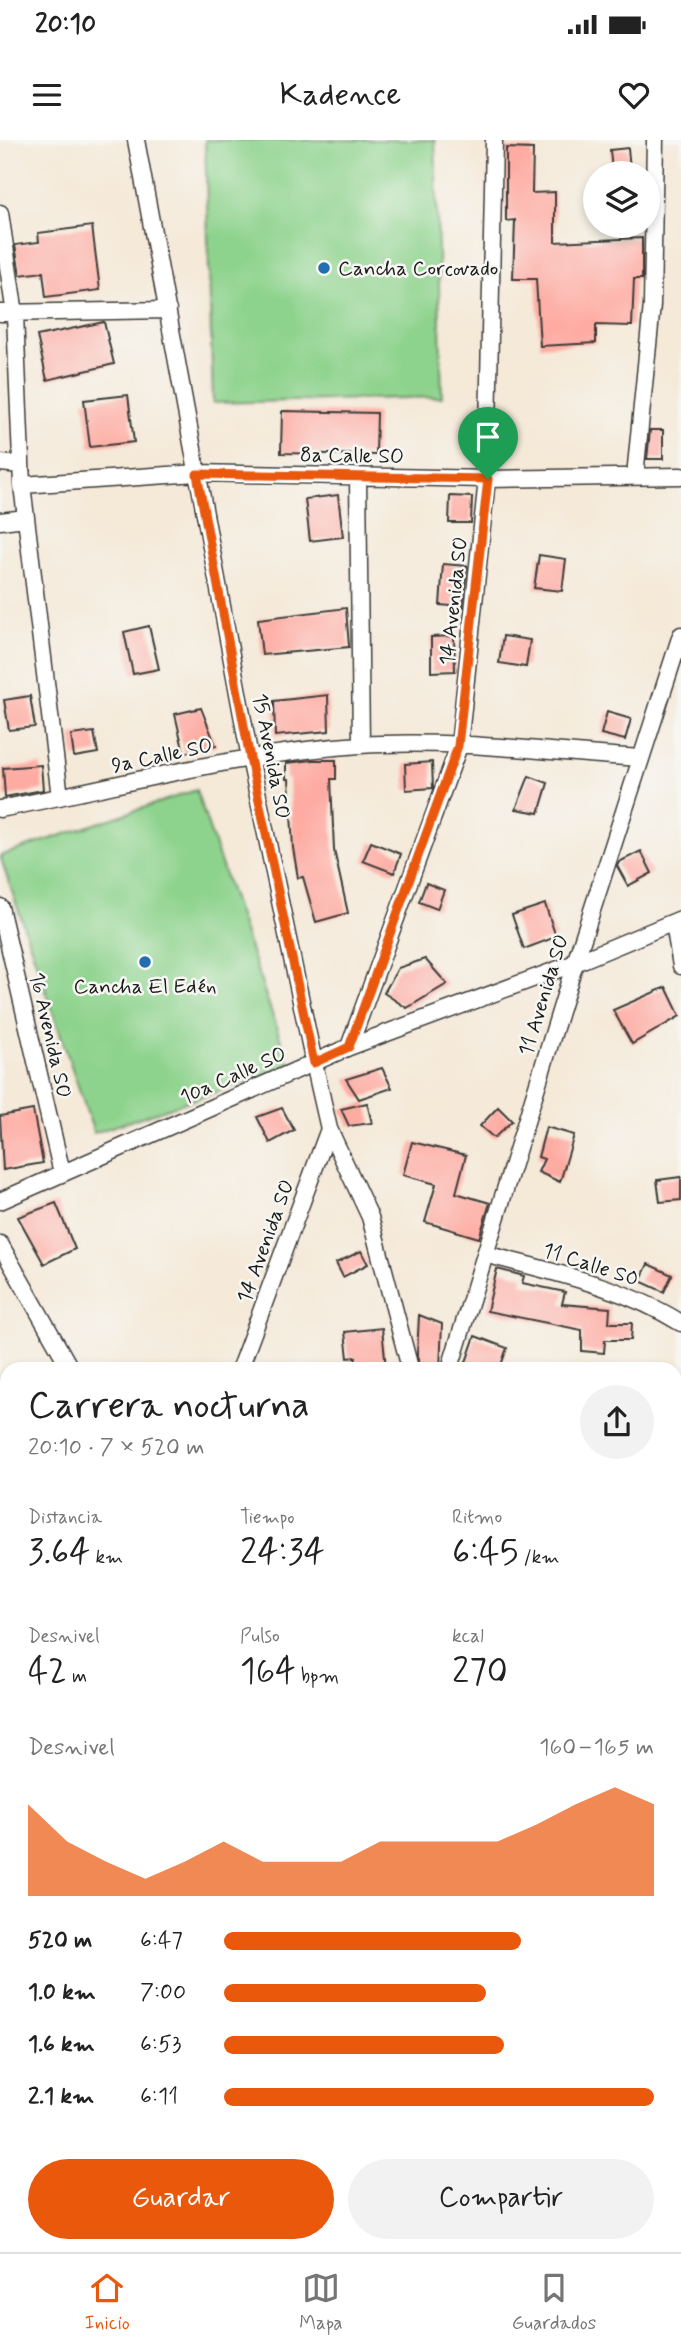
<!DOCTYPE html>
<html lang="es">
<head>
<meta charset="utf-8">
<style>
	body { margin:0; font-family:Mynerve,sans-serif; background:#f2f2f2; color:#222; height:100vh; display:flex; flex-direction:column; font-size:26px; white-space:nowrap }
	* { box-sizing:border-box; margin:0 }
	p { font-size:23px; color:#767676 }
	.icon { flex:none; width:38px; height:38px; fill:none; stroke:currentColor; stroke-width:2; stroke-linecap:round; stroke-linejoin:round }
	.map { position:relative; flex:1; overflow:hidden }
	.drawer { position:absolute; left:0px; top:1222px; width:682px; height:891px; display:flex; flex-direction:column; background:#fff; border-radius:21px 21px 0 0; box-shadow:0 4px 10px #0003 }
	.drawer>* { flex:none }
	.fabs { position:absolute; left:583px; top:21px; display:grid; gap:14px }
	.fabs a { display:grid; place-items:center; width:77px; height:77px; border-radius:50%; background:#fff; box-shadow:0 4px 10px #0003; font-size:35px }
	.pin { position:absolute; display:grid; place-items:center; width:60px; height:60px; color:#fff; margin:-72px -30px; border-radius:50% 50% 50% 0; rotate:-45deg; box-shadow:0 0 7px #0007 }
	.pin .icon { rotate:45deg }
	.round { display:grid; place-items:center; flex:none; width:74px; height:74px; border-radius:37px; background:#f2f2f2 }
	.head { display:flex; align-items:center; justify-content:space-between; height:119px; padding:0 28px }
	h1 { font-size:38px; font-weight:600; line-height:52px }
	.figures { display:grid; grid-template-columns:repeat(3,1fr); gap:10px; height:119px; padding:7px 28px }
	.figures div { display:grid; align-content:center }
	.figures b { font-size:35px; font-weight:600 }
	.figures small { font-size:19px; font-weight:400 }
	.figures p { font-size:19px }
	.chart { height:196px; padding:14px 28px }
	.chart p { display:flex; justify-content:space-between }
	.chart svg { width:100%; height:126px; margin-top:7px; fill:#ea580c; opacity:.7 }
	.primary-button { display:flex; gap:14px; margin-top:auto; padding:14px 28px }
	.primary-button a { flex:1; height:80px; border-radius:42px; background:#ea580c; color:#fff; font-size:28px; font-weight:600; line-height:80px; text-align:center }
	.primary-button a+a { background:#f2f2f2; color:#222 }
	ul { padding:0 28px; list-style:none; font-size:23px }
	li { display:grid; grid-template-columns:112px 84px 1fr; align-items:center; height:52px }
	li i { height:18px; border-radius:9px; background:#ea580c }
	.status { display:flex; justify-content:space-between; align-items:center; height:49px; padding:0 35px; background:#fff; direction:ltr }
	.status svg { height:19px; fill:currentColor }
	header { display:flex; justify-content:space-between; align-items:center; height:91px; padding:0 28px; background:#fff; font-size:32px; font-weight:600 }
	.dock { display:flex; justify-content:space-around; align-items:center; height:98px; border-top:2px solid #e0e0e0; background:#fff; font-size:19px; color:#767676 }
	.dock a { display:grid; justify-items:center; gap:4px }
	.dock .on { color:#ea580c }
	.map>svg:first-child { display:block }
	.green { fill:#8ed38d; stroke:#557854; stroke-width:2 }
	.building { fill:#feaba2 }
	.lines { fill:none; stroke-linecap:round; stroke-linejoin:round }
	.minor-casing { stroke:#3d3b38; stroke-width:19 }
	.minor { stroke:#fff; stroke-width:16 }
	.route-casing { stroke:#fff; stroke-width:14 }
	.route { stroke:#ea580c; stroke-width:9 }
	.poi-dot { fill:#1f6fb2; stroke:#f6f6f2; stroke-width:2.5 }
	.labels { text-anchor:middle; stroke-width:5; stroke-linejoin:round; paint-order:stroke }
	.poi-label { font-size:21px; fill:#1c1c1c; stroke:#f6f6f2; text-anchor:start }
	.street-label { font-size:21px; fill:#1c1c1c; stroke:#f6f6f2 }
</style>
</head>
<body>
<div class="status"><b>20:10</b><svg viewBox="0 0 49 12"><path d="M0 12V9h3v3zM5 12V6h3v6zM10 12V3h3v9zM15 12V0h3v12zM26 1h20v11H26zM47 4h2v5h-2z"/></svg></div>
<header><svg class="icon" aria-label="menu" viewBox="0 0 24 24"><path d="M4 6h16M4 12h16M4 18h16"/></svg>Kadence<svg class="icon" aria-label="heart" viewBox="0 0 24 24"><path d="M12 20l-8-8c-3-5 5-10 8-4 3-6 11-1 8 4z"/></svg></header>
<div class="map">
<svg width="681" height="2112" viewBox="0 0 681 2112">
	<rect width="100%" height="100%" fill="#f6f6f2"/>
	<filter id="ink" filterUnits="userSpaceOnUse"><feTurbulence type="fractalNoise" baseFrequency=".0143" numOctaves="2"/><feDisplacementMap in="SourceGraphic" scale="14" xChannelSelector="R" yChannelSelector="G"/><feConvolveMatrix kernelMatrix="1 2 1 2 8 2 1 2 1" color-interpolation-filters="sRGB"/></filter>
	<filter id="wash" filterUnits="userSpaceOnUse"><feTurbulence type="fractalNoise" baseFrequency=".00686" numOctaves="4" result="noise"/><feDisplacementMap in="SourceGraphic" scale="28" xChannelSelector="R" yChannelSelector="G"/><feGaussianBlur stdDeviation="1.57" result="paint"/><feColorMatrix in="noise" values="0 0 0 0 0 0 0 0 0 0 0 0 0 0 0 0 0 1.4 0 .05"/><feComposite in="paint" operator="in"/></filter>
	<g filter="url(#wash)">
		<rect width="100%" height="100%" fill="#f5e9d8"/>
		<path class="green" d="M205,0H435L442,257L213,263Z
			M196,650L290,927L94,993L0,716Z"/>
		<g id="blocks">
			<path class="building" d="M506,8L533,9L532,53L555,52V102L642,98V139H634L632,186L596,185V203L540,206L536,139H513L515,80L506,81Z
				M628,8L630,29L612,31L610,10Z
				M92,86L100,150L46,157L43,132L20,135L15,105L39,102L38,93Z
				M104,182L114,224L47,240L37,196Z
				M128,255L134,302L90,307L84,260Z
				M282,271L377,273L376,315L281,313Z
				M650,290H663V319H647Z
				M338,355L343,397L310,401L305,359Z
				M450,356L472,357L471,383H449Z
				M539,415L566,419L562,451L534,448Z
				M443,424L467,426L463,467L440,465Z
				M346,468L349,507L262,515L258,479Z
				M149,486L159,529L133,534L124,492Z
				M454,496L455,531L431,532V497Z
				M503,496L530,500L526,527L499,523Z
				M328,555L329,591L275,596L274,561Z
				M30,556L35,587L9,590L4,560Z
				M201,568L216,606L184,613L175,574Z
				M607,572L631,579L625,600L601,594Z
				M94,592L98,613L74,617L71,595Z
				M313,620H336V639H331L334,710L348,773L316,782L303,737L298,738L293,708L289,639H286V623Z
				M432,622L433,648L406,650L405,624Z
				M41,625L43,650L5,657L3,628Z
				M529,636L548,643L539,673L516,669Z
				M371,702L401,714L394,733L363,721Z
				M641,711L652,733L628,746L617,726L619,722Z
				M426,743L444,750L437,769L419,762Z
				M545,764L556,797L524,809L512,775Z
				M425,819L447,844L407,868L384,853L398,828Z
				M666,847L680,876L632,904L613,870Z
				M382,928L392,948L359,959L346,939Z
				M367,963L372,983L349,986L341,969Z
				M498,967L512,981L494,998L480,986Z
				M282,968L294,990L270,1003L257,977Z
				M33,970L43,1023L3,1030L0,976Z
				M546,987L574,995L560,1042L538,1032L544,1019L538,1017Z
				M412,1002L466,1015L456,1053L490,1063L479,1098L425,1082L436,1044L403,1035Z
				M681,1037V1060L660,1062L657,1040Z
				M56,1063L75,1109L44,1124L18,1077Z
				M361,1111L368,1124L343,1137L336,1123Z
				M648,1124L672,1135L664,1152L640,1141Z
				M497,1129L524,1136L522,1143L565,1152L562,1164L610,1168L609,1183H632L631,1200H605L604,1213L582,1211V1190L487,1171Z
				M419,1175L442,1184L440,1228H420L417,1215Z
				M382,1188L386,1228H354L356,1217L348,1218L345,1192Z
				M475,1196L507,1208L500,1228H464Z"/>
		</g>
	</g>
	<g filter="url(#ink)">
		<use href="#blocks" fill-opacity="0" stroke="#3d3b38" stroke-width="2"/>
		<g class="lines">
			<defs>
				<path id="minor" d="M136,0L250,618L314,923L329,989L370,1077L410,1228
					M0,73L15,174L22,345L60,657
					M0,173L168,170
					M0,323L21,325
					M358,336L361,605
					M635,336L652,165L655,0
					M22,345L197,333L487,339L681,336
					M0,381L26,378
					M0,669C119,646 238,613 360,605C452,599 548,612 640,618
					M0,767L62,1033
					M674,783L681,826
					M349,907L459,606L487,339L494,0
					M0,1061L349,907L575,823L681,779
					M0,1104L70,1228
					M485,1114C552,1132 622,1146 681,1183
					M240,1228L329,989
					M450,1228L575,823L681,495
					M0,1355L7,1350
					M0,1499L7,1503"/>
			</defs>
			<use href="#minor" class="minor-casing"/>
			<use href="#minor" class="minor"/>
		</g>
	</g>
	<g class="lines" filter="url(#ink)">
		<defs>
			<path id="route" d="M197,334L488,339L458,606L349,907L314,923L250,618Z"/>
		</defs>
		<use href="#route" class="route-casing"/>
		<use href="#route" class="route"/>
	</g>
	<g class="poi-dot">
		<circle cx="324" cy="128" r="7"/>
		<circle cx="145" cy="822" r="7"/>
	</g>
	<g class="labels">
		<g class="poi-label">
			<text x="338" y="135">Cancha Corcovado</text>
			<text x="145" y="853" text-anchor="middle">Cancha El Edén</text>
		</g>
		<g class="street-label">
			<text transform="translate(352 315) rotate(1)" y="7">8a Calle SO</text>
			<text transform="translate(453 461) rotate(-84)" y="7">14 Avenida SO</text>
			<text transform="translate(162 615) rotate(-12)" y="7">9a Calle SO</text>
			<text transform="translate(272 616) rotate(79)" y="7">15 Avenida SO</text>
			<text transform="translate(543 855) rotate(-73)" y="7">11 Avenida SO</text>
			<text transform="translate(51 895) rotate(77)" y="7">16 Avenida SO</text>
			<text transform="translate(233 935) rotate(-24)" y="7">10a Calle SO</text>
			<text transform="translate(265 1101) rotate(-70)" y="7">14 Avenida SO</text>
			<text transform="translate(591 1124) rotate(18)" y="7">11 Calle SO</text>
		</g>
	</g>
</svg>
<div class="fabs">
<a><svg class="icon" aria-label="layers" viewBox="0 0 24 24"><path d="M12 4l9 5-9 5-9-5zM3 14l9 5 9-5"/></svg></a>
</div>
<div class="pin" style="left:488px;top:339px;background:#1e9e55"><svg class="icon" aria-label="arrive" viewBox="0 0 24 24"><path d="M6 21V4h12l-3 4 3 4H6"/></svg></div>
<section class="drawer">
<div class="head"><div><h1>Carrera nocturna</h1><p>20:10 · 7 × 520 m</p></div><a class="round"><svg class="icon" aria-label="share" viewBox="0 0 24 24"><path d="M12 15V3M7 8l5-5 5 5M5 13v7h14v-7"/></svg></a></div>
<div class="figures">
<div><p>Distancia</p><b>3.64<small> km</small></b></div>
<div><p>Tiempo</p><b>24:34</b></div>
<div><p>Ritmo</p><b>6:45<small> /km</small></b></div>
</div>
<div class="figures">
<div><p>Desnivel</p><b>42<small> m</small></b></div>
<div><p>Pulso</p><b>164<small> bpm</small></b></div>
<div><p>kcal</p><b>270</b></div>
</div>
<div class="chart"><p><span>Desnivel</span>160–165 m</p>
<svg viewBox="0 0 160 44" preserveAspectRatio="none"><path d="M0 44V12L10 25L20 32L30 38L40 32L50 25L60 32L70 32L80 32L90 25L100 25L110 25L120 25L130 19L140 12L150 6L160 12V44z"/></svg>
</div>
<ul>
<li><b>520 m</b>6:47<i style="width:69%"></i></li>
<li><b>1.0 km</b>7:00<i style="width:61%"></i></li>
<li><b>1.6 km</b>6:53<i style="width:65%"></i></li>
<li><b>2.1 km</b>6:11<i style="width:100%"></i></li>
</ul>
<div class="primary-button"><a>Guardar</a><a>Compartir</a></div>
</section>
</div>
<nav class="dock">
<a class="on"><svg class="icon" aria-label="home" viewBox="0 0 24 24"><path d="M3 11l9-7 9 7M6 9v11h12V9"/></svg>Inicio</a>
<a><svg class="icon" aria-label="map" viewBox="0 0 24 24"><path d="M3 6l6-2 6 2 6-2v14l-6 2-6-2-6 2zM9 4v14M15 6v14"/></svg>Mapa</a>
<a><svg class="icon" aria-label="saved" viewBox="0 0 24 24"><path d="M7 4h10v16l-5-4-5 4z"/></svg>Guardados</a>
</nav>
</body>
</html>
